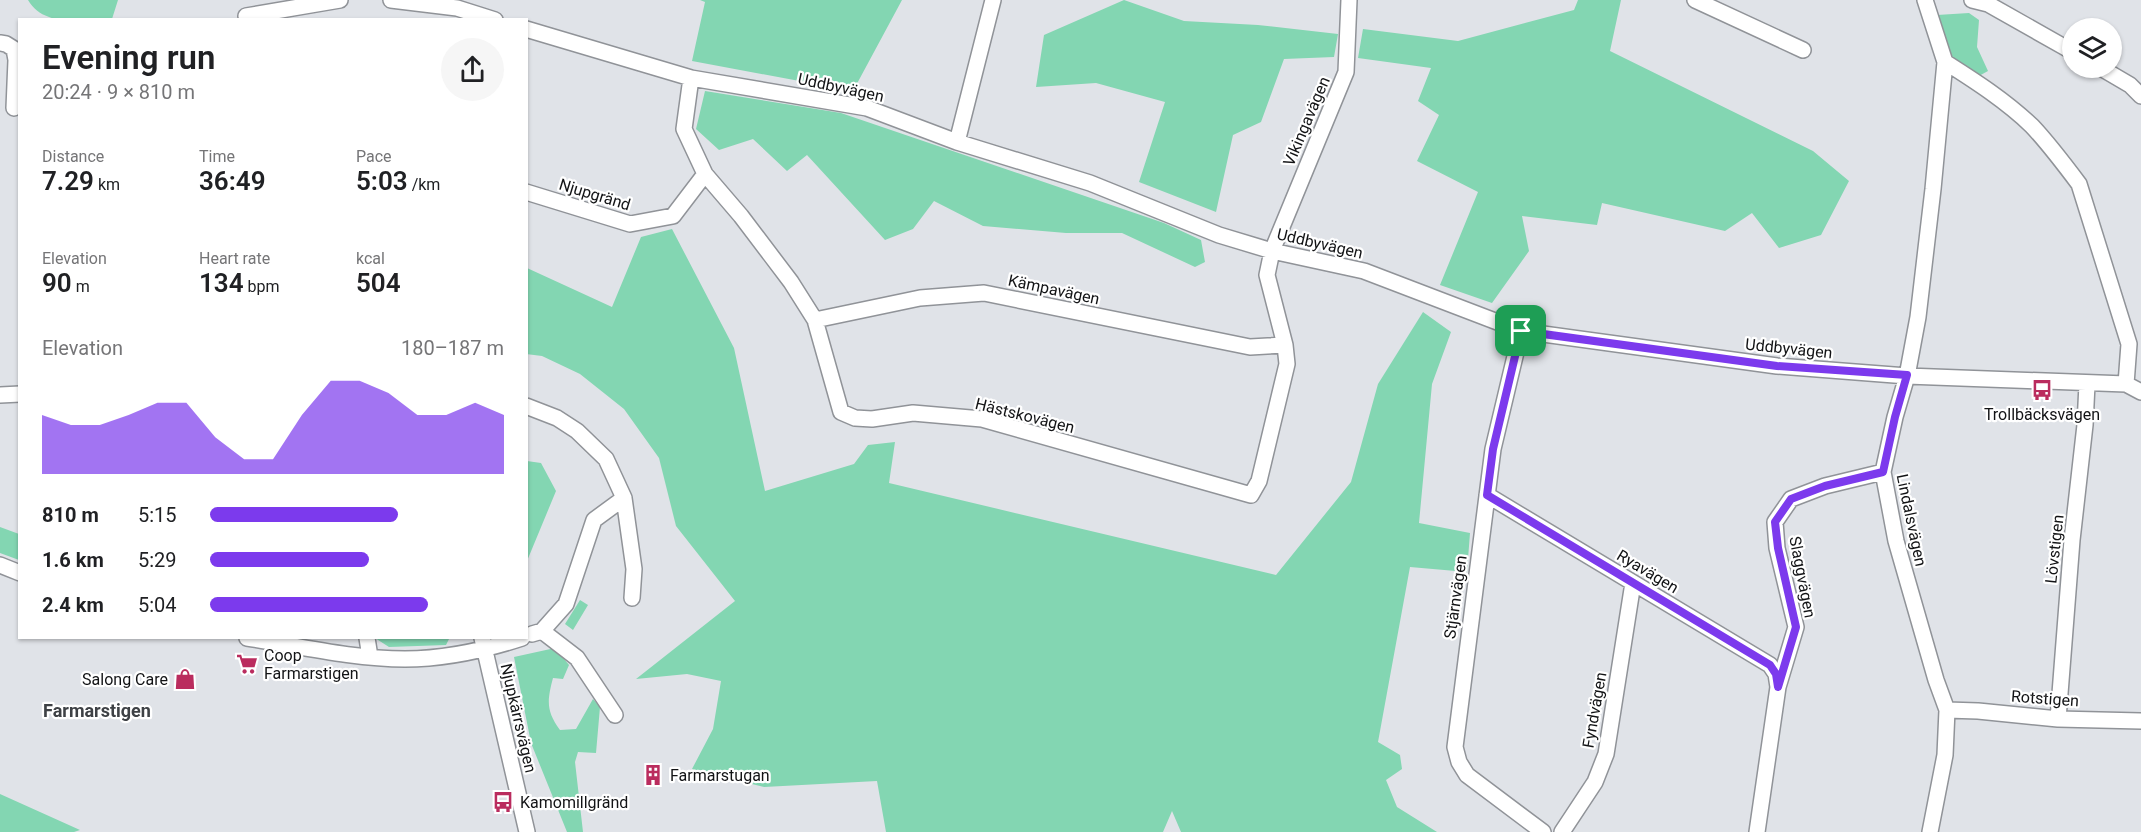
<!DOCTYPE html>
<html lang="en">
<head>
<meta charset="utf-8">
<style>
	body { margin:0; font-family:Roboto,sans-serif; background:#f6f6f6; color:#202124; height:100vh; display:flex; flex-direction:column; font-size:22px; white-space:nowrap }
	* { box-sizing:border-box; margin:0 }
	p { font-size:20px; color:#757577 }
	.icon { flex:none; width:33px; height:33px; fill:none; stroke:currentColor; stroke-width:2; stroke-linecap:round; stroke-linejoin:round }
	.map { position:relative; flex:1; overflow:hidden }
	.drawer { position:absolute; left:18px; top:18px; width:510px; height:621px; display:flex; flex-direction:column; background:#fff; border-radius:0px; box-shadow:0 2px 4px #0004 }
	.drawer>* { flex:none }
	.controls { position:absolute; left:2062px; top:18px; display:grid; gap:12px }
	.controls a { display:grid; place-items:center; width:60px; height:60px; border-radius:50%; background:#fff; box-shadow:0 2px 4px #0004; font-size:30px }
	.pin { position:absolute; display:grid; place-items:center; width:51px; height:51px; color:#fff; margin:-26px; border-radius:12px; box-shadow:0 3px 9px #0006 }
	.round { display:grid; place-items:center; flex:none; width:63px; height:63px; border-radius:32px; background:#f6f6f6 }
	.headline { display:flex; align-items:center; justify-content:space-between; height:102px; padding:0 24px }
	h1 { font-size:33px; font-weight:600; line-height:45px }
	.figures { display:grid; grid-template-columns:repeat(3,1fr); gap:9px; height:102px; padding:6px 24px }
	.figures div { display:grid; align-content:center }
	.figures b { font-size:26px; font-weight:600 }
	.figures small { font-size:16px; font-weight:400 }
	.figures p { font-size:16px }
	.chart { height:168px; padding:12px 24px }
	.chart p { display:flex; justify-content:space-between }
	.chart svg { width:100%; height:108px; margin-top:6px; fill:#7c3aed; opacity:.7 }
	ul { padding:0 24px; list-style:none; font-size:20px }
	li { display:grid; grid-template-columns:96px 72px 1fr; align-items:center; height:45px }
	li i { height:15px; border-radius:8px; background:#7c3aed }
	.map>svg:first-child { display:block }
	.green { fill:#83d6b2 }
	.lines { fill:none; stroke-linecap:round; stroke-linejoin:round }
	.minor-casing { stroke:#909398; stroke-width:18 }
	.minor { stroke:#fff; stroke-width:15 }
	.route-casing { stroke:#fff; stroke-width:12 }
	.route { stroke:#7c3aed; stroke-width:8 }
	.labels { text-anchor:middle; stroke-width:4.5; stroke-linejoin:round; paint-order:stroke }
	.street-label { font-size:16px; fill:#121315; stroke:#fff }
	.poi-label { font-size:16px; fill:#121315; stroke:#fff; text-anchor:start }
	.neighbourhood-label { font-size:18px; font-weight:bold; fill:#3e4145; stroke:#fff }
</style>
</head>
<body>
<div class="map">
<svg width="2141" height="832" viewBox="0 0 2141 832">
	<rect width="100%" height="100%" fill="#e0e3e8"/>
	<path class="green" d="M28,0H118L112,19C84,20 44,28 28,0Z
		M700,0H902L853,91L692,61L705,2Z
		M1124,0L1184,21L1258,25L1338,34L1334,57L1284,59L1261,122L1233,135L1216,212L1139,182L1165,102L1096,83L1036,87L1044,35Z
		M1578,0H1621L1610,51L1813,151L1849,181L1821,235L1779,248L1752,213L1725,231L1602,203L1597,225L1522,216L1529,251L1492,303L1440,285L1478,192L1417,161L1439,115L1418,101L1431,68L1358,58L1363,29L1458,41L1574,10Z
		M1969,13L1979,20L1977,47L1988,71L1977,77L1965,65L1948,58L1937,15Z
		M705,91L841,113L1164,223L1201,240L1205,262L1195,267L1122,233H1066L983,226L934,201L913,229L885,240L807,155L787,171L753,139L719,150L696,129Z
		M672,229L734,348L765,491L854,464L868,445L895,442L889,483L1276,575L1351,482L1378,384L1423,312L1451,332L1432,384L1419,523L1470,533L1467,572L1410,567L1378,742L1400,755L1402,769L1386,780L1397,807L1437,832H1181L1172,811L1163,832H886L877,781L764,787L692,769L713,729L721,681L687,674L636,679L735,601L676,526L659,458L624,409L580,374L542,356L526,354L527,268L612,307L641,237Z
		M527,461L541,463L556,491L527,561Z
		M0,527L19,534V560L0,553Z
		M580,600L588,605L573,630L565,624Z
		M375,638H447L449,639L446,645L389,647Z
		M555,648L569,665L563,679L553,678C547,701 546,711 560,730L576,729L593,699L600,707L596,753L578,752L575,762L583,832H567L531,743L514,657Z
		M0,794L80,830L74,832H0Z"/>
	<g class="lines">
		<defs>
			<path id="minor" d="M391,0L457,8L495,20
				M1695,0L1803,50
				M1925,0L1945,62L1933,189L1918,317L1907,376L1895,417L1883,472L1896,541L1936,680L1947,710L1945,755L1930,832
				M1972,0L1988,4L2073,52
				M246,16L340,0
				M526,29L691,78L867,108L957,142L1090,183L1219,235L1272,251L1364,271L1521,331L1777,366L1907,376L2126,384L2141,392
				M0,43L6,44L14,49L16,60L14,108
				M1945,62C1975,81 2006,101 2032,126C2049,144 2064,164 2079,184L2129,344L2126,384
				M2101,68L2130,85L2141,96
				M691,78L684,129L705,174L741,216L791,282L815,320L841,412L855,418L872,419L913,413L982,419L1251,495L1259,481L1287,364L1285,345L1267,275L1272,251L1346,72L1349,0
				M957,142L993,0
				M526,192L630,224L673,216L705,174
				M815,320L920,298L984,293L1250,347L1285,345
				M1521,331L1493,449L1455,747L1459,762L1467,775L1543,832
				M0,395L20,394
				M526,406L557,418L577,431L606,459L624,498L634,569L632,598
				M1487,495L1770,665L1776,674L1778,687
				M0,565L20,573
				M542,631L566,604L594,520L624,498
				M532,634L542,631L577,658L615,715
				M247,638C299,646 353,659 405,659C445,659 485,650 522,638
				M367,638L370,657
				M482,638L527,832
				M1947,710L1978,711L2058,719L2141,721
				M2058,719L2072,540L2085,425L2087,384
				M1562,832L1595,782L1606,754L1633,583
				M1757,832L1778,687L1796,627L1777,548L1775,522L1791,499L1825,486L1883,472"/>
		</defs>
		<use href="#minor" class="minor-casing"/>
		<use href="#minor" class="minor"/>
	</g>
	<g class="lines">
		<defs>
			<path id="route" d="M1521,331L1777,366L1907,375L1895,417L1883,472L1825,486L1791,499L1775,522L1778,548L1796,627L1778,687L1776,674L1770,665L1487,495L1493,449Z"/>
		</defs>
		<use href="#route" class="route-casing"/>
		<use href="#route" class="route"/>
	</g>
	<defs>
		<symbol id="bus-bare" viewBox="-9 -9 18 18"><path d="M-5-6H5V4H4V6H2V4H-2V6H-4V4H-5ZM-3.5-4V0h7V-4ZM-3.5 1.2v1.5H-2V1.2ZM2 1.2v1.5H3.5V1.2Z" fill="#ba2c5e" stroke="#fff" stroke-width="2.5" paint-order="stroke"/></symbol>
		<symbol id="supermarket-bare" viewBox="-9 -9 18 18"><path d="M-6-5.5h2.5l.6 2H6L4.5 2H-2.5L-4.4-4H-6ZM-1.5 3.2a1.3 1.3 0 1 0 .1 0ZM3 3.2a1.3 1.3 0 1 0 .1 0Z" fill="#ba2c5e" stroke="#fff" stroke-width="2.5" paint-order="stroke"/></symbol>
		<symbol id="shop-bare" viewBox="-9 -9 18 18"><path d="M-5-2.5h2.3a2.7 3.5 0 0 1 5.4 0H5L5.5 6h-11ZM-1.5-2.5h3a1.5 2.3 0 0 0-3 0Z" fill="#ba2c5e" stroke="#fff" stroke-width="2.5" paint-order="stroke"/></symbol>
		<symbol id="building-bare" viewBox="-9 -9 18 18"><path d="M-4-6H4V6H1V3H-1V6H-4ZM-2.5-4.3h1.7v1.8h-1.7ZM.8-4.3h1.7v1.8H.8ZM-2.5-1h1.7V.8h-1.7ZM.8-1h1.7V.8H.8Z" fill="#ba2c5e" stroke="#fff" stroke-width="2.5" paint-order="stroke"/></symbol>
	</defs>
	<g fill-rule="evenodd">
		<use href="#bus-bare" x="2027" y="375" width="30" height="30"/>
		<use href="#supermarket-bare" x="232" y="649" width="30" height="30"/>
		<use href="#shop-bare" x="170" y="664" width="30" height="30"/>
		<use href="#building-bare" x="638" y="760" width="30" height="30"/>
		<use href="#bus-bare" x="488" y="787" width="30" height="30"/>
	</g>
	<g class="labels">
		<g class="street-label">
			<text transform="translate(841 87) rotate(12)" y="6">Uddbyvägen</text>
			<text transform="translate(1306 121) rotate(-67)" y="6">Vikingavägen</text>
			<text transform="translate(595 194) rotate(17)" y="6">Njupgränd</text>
			<text transform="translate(1320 243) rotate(13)" y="6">Uddbyvägen</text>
			<text transform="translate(1054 289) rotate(12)" y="6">Kämpavägen</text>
			<text transform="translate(1789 348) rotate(6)" y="6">Uddbyvägen</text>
			<text transform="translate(1025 415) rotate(14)" y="6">Hästskovägen</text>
			<text transform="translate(1912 520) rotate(78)" y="6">Lindalsvägen</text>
			<text transform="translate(2054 549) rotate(-84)" y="6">Lövstigen</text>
			<text transform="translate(1648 571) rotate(31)" y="6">Ryavägen</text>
			<text transform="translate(1803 577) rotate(79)" y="6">Slaggvägen</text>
			<text transform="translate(1455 597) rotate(-82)" y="6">Stjärnvägen</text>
			<text transform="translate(2045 698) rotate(4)" y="6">Rotstigen</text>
			<text transform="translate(1594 710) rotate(-80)" y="6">Fyndvägen</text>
			<text transform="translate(519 718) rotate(77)" y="6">Njupkärrsvägen</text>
		</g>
		<g class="poi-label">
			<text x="2042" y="420" text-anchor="middle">Trollbäcksvägen</text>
			<text x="264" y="661">Coop<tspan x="264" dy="18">Farmarstigen</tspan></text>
			<text x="168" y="685" text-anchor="end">Salong Care</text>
			<text x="670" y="781">Farmarstugan</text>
			<text x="520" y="808">Kamomillgränd</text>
		</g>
		<g class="neighbourhood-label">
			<text x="97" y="717">Farmarstigen</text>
		</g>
	</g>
</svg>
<div class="controls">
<a><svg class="icon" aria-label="layers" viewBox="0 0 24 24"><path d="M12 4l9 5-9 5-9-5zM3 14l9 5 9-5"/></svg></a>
</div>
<div class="pin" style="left:1521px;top:331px;background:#1e9e55"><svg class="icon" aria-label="arrive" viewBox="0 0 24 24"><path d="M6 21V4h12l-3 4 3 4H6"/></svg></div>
<section class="drawer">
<div class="headline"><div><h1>Evening run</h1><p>20:24 · 9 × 810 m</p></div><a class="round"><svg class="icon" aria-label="share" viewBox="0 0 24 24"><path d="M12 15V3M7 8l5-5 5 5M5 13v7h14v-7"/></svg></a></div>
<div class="figures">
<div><p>Distance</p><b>7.29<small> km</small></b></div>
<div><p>Time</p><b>36:49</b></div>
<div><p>Pace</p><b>5:03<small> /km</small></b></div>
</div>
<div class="figures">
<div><p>Elevation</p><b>90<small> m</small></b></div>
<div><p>Heart rate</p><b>134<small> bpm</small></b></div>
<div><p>kcal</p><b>504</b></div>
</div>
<div class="chart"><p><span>Elevation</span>180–187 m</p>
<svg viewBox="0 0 160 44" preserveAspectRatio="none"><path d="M0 44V20L10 24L20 24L30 20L40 15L50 15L60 29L70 38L80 38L90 20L100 6L110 6L120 11L130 20L140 20L150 15L160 20V44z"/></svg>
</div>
<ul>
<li><b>810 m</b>5:15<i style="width:64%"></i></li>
<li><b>1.6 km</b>5:29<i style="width:54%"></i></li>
<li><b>2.4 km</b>5:04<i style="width:74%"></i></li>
</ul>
</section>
</div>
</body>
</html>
